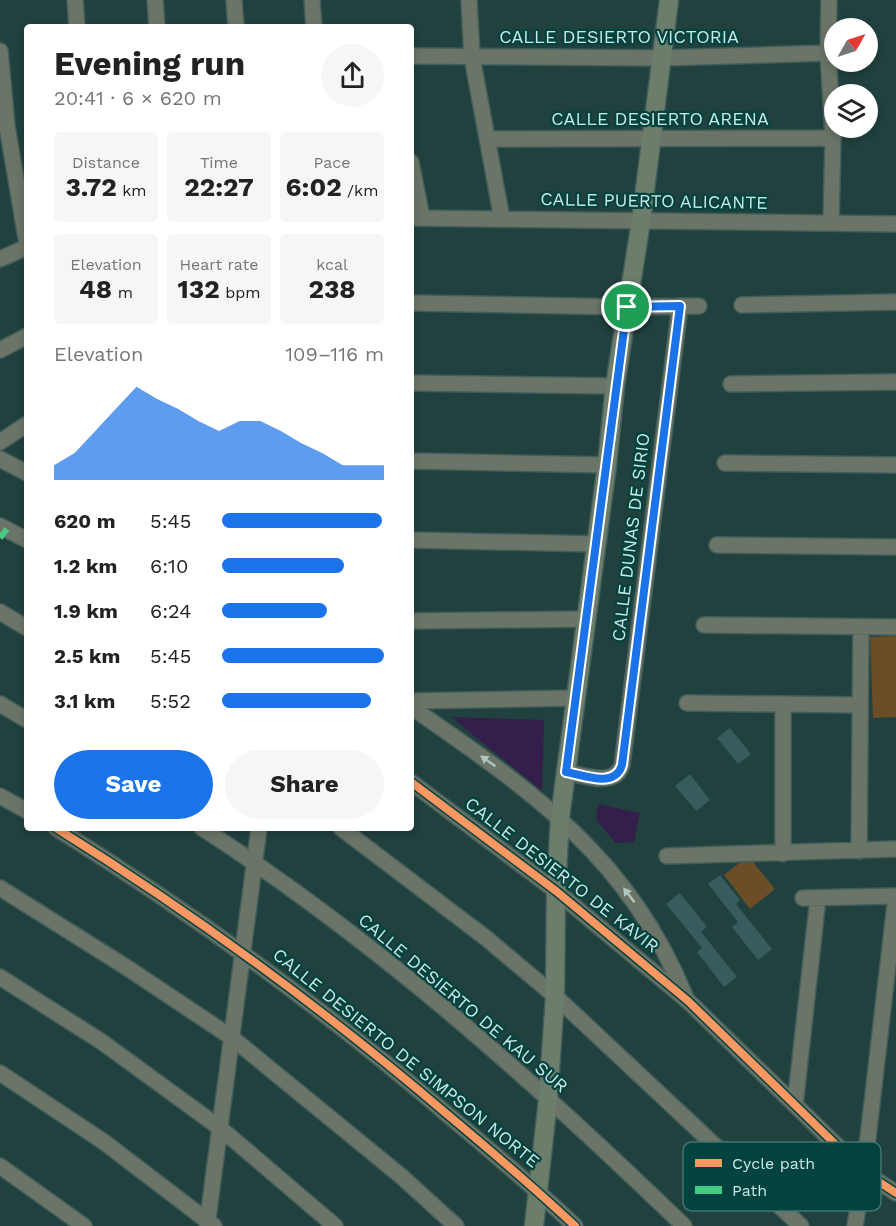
<!DOCTYPE html>
<html lang="en">
<head>
<meta charset="utf-8">
<style>
	body { margin:0; font-family:"Work Sans",sans-serif; background:#f6f6f6; color:#222; height:100vh; display:flex; flex-direction:column; font-size:22px; white-space:nowrap }
	* { box-sizing:border-box; margin:0 }
	p { font-size:20px; color:#767676 }
	.icon { flex:none; width:33px; height:33px; fill:none; stroke:currentColor; stroke-width:2; stroke-linecap:round; stroke-linejoin:round }
	.map { position:relative; flex:1; overflow:hidden }
	.drawer { position:absolute; left:24px; top:24px; width:390px; height:807px; display:flex; flex-direction:column; background:#fff; border-radius:6px; box-shadow:0 3px 9px #0003 }
	.drawer>* { flex:none }
	.needle { width:39px; rotate:51deg }
	.buttons { position:absolute; left:824px; top:18px; display:grid; gap:12px }
	.buttons a { display:grid; place-items:center; width:54px; height:54px; border-radius:50%; background:#fff; box-shadow:0 3px 9px #0003; font-size:30px }
	.pin { position:absolute; display:grid; place-items:center; width:51px; height:51px; color:#fff; margin:-26px; border:3px solid #fff; border-radius:50%; box-shadow:0 2px 6px #0007 }
	.round { display:grid; place-items:center; flex:none; width:63px; height:63px; border-radius:32px; background:#f6f6f6 }
	.summary { display:flex; align-items:center; justify-content:space-between; height:102px; padding:0 30px }
	h1 { font-size:33px; font-weight:700; line-height:45px }
	.figures { display:grid; grid-template-columns:repeat(3,1fr); gap:9px; height:102px; padding:6px 30px }
	.figures div { display:grid; align-content:center; border-radius:6px; background:#f6f6f6; text-align:center }
	.figures b { font-size:26px; font-weight:700 }
	.figures small { font-size:16px; font-weight:400 }
	.figures p { font-size:16px }
	.chart { height:168px; padding:12px 30px }
	.chart p { display:flex; justify-content:space-between }
	.chart svg { width:100%; height:108px; margin-top:6px; fill:#1a73e8; opacity:.7 }
	.primary-button { display:flex; gap:12px; margin-top:auto; padding:12px 30px }
	.primary-button a { flex:1; height:69px; border-radius:36px; background:#1a73e8; color:#fff; font-size:24px; font-weight:700; line-height:69px; text-align:center }
	.primary-button a+a { background:#f6f6f6; color:#222 }
	ul { padding:0 30px; list-style:none; font-size:20px }
	li { display:grid; grid-template-columns:96px 72px 1fr; align-items:center; height:45px }
	li i { height:15px; border-radius:8px; background:#1a73e8 }
	.map>svg:first-child { display:block }
	.green { fill:#6b4e28 }
	.water { fill:#341e4b }
	.building { fill:#375c5c }
	.lines { fill:none; stroke-linecap:round; stroke-linejoin:round }
	.minor-casing { stroke:#425d5a; stroke-width:18 }
	.major-casing { stroke:#425d5a; stroke-width:21 }
	.minor { stroke:#6a7567; stroke-width:15 }
	.major { stroke:#6d7d6c; stroke-width:18 }
	.quiet { stroke:#46c982; stroke-width:6; stroke-dasharray:12 6; stroke-linecap:butt }
	.cycleway-casing { stroke:#03433f; stroke-width:11 }
	.cycleway { stroke:#f99763; stroke-width:8 }
	.oneway { fill:#afc6bf }
	.route-casing { stroke:#fff; stroke-width:12 }
	.route { stroke:#1a73e8; stroke-width:8 }
	.labels { text-anchor:middle; stroke-width:4.5; stroke-linejoin:round; paint-order:stroke }
	.street-label { font-size:18px; fill:#cce8e5; stroke:#03433f }
	.key { fill:#03433f; stroke:#3f7571; stroke-width:1.5 }
	.key-label { font-size:16px; fill:#cce8e5 }
</style>
</head>
<body>
<div class="map">
<svg width="896" height="1226" viewBox="0 0 896 1226">
	<rect width="100%" height="100%" fill="#21413e"/>
	<path class="green" d="M896,636V717L873,718L870,637Z
		M748,856L775,889L750,909L724,875Z"/>
	<path class="water" d="M451,717L544,720L542,791Z
		M598,804L640,813L634,842L616,843L596,820Z"/>
	<path class="building" d="M730,728L751,754L738,764L717,738Z
		M690,774L710,800L696,811L675,786Z
		M720,875L740,900L736,904L772,949L758,960L732,927L738,922L708,884Z
		M680,893L707,927L701,932L737,977L724,987L697,952L702,948L666,904Z"/>
	<g class="lines">
		<defs>
			<path id="minor" d="M75,0L77,27
				M155,0L157,27
				M234,0L236,27
				M312,0L314,27
				M469,0L472,57L502,219
				M829,0L828,53L833,138L831,223
				M0,51L7,126L27,244
				M411,56L661,58L828,53
				M487,139L833,138
				M411,162L422,218
				M411,218L896,224
				M0,259L27,247
				M411,303L627,307L699,306
				M742,305L896,302
				M0,350L27,336
				M411,383L615,386
				M731,384L896,382
				M0,442L27,424
				M0,459L27,473
				M411,461L607,465
				M725,463L896,465
				M0,526L27,540
				M411,540L596,544
				M717,545L896,547
				M0,612L27,628
				M411,621L585,619
				M704,625L896,627
				M411,701L575,698
				M687,703L860,705
				M0,704L27,720
				M783,704V854
				M411,707C532,791 628,856 686,998
				M566,772C584,775 615,788 622,765L680,306
				M411,782L556,891L688,1001L864,1172L896,1193
				M0,796L27,811
				M56,828C194,914 324,1009 448,1115C491,1151 534,1187 575,1226
				M202,828C377,941 534,1081 684,1226
				M341,828L486,938L555,996L801,1226
				M859,851L861,627
				M667,856L896,849
				M0,888L126,967L231,1037L401,1176L456,1226
				M803,898L896,896
				M0,977L102,1042L220,1128L335,1226
				M0,1073L104,1142L214,1226
				M795,1105L818,898
				M0,1166L84,1226
				M207,1226L259,828
				M855,1226L864,1172L896,896"/>
			<path id="major" d="M534,1226L548,1100L555,996L556,891L560,817L607,465L615,386L641,221L669,0"/>
		</defs>
		<use href="#minor" class="minor-casing"/>
		<use href="#major" class="major-casing"/>
		<use href="#minor" class="minor"/>
		<use href="#major" class="major"/>
		<path class="quiet" d="M0,538L7,529"/>
		<defs>
			<path id="cycleway" d="M566,772C584,775 615,788 622,765L680,306
				M411,782L556,891L688,1001L864,1172L896,1193
				M56,828C194,914 324,1009 448,1115C491,1151 534,1187 575,1226"/>
		</defs>
		<use href="#cycleway" class="cycleway-casing"/>
		<use href="#cycleway" class="cycleway"/>
	</g>
	<defs><path id="oneway-solid" d="M-6-.8H1V-3.2L6.5 0L1 3.2V.8H-6Z" transform="scale(1.5)"/></defs>
	<g class="oneway">
		<use href="#oneway-solid" transform="translate(488 761) rotate(-145)"/>
		<use href="#oneway-solid" transform="translate(629 895) rotate(-127)"/>
	</g>
	<g class="lines">
		<defs>
			<path id="route" d="M680,306L622,765C615,789 583,775 566,772L627,307Z"/>
		</defs>
		<use href="#route" class="route-casing"/>
		<use href="#route" class="route"/>
	</g>
	<g class="labels">
		<g class="street-label">
			<text x="619" y="43">CALLE DESIERTO VICTORIA</text>
			<text x="660" y="125">CALLE DESIERTO ARENA</text>
			<text transform="translate(654 201) rotate(1)" y="6">CALLE PUERTO ALICANTE</text>
			<text transform="translate(631 537) rotate(-83)" y="6">CALLE DUNAS DE SIRIO</text>
			<text transform="translate(562 875) rotate(38)" y="6">CALLE DESIERTO DE KAVIR</text>
			<text transform="translate(463 1003) rotate(40)" y="6">CALLE DESIERTO DE KAU SUR</text>
			<text transform="translate(406 1058) rotate(39)" y="6">CALLE DESIERTO DE SIMPSON NORTE</text>
		</g>
	</g>
	<rect x="683" y="1142" width="198" height="69" rx="9" class="key"/>
	<rect x="695" y="1159" width="27" height="8" fill="#f99763"/>
	<rect x="695" y="1186" width="27" height="8" fill="#46c982"/>
	<g class="key-label">
		<text x="732" y="1169">Cycle path</text>
		<text x="732" y="1196">Path</text>
	</g>
</svg>
<div class="buttons">
<a><svg class="needle" viewBox="-14 -14 28 28"><path d="M0-13l5 13h-10z" fill="#e53935"/><path d="M0 13l5-13h-10z" fill="#767676"/></svg></a>
<a><svg class="icon" aria-label="layers" viewBox="0 0 24 24"><path d="M12 4l9 5-9 5-9-5zM3 14l9 5 9-5"/></svg></a>
</div>
<div class="pin" style="left:627px;top:307px;background:#1e9e55"><svg class="icon" aria-label="arrive" viewBox="0 0 24 24"><path d="M6 21V4h12l-3 4 3 4H6"/></svg></div>
<section class="drawer">
<div class="summary"><div><h1>Evening run</h1><p>20:41 · 6 × 620 m</p></div><a class="round"><svg class="icon" aria-label="share" viewBox="0 0 24 24"><path d="M12 15V3M7 8l5-5 5 5M5 13v7h14v-7"/></svg></a></div>
<div class="figures">
<div><p>Distance</p><b>3.72<small> km</small></b></div>
<div><p>Time</p><b>22:27</b></div>
<div><p>Pace</p><b>6:02<small> /km</small></b></div>
</div>
<div class="figures">
<div><p>Elevation</p><b>48<small> m</small></b></div>
<div><p>Heart rate</p><b>132<small> bpm</small></b></div>
<div><p>kcal</p><b>238</b></div>
</div>
<div class="chart"><p><span>Elevation</span>109–116 m</p>
<svg viewBox="0 0 160 44" preserveAspectRatio="none"><path d="M0 44V38L10 33L20 24L30 15L40 6L50 11L60 15L70 20L80 24L90 20L100 20L110 24L120 29L130 33L140 38L150 38L160 38V44z"/></svg>
</div>
<ul>
<li><b>620 m</b>5:45<i style="width:99%"></i></li>
<li><b>1.2 km</b>6:10<i style="width:75%"></i></li>
<li><b>1.9 km</b>6:24<i style="width:65%"></i></li>
<li><b>2.5 km</b>5:45<i style="width:100%"></i></li>
<li><b>3.1 km</b>5:52<i style="width:92%"></i></li>
</ul>
<div class="primary-button"><a>Save</a><a>Share</a></div>
</section>
</div>
</body>
</html>
